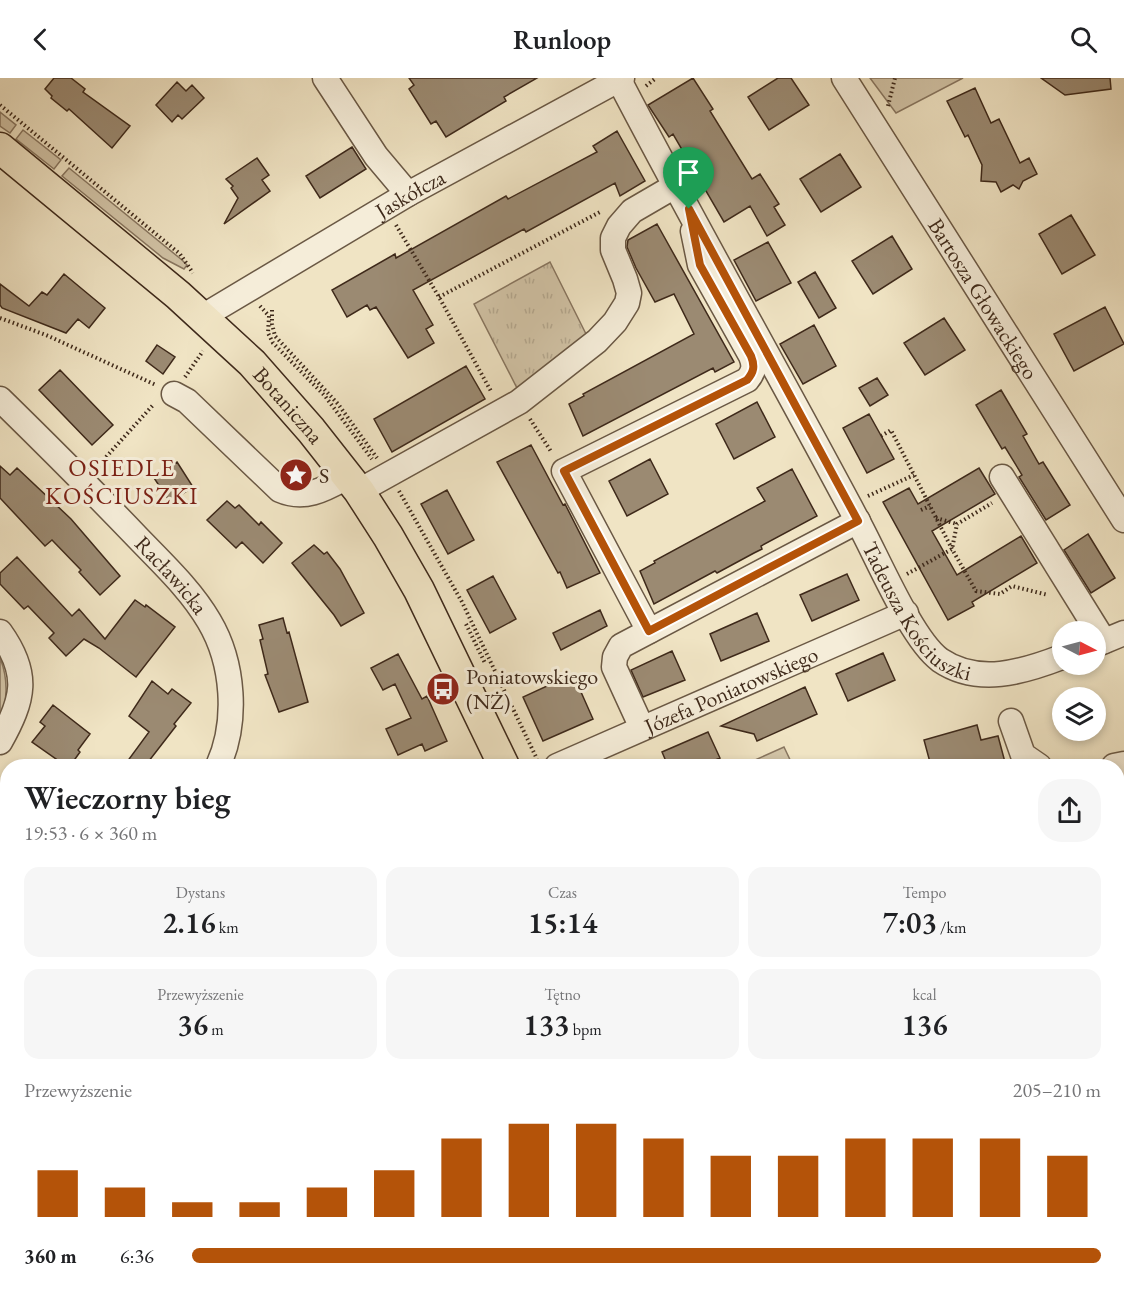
<!DOCTYPE html>
<html lang="pl">
<head>
<meta charset="utf-8">
<style>
	body { margin:0; font-family:"EB Garamond",serif; background:#f6f6f6; color:#202124; height:100vh; display:flex; flex-direction:column; font-size:22px; white-space:nowrap }
	* { box-sizing:border-box; margin:0 }
	p { font-size:20px; color:#757577 }
	.icon { flex:none; width:33px; height:33px; fill:none; stroke:currentColor; stroke-width:2; stroke-linecap:round; stroke-linejoin:round }
	.map { position:relative; flex:1; overflow:hidden }
	.side { position:absolute; left:0px; top:681px; width:1125px; height:531px; display:flex; flex-direction:column; background:#fff; border-radius:24px 24px 0 0; box-shadow:0 3px 9px #0003 }
	.side>* { flex:none }
	.needle { width:39px; rotate:96deg }
	.fabs { position:absolute; left:1052px; top:543px; display:grid; gap:12px }
	.fabs a { display:grid; place-items:center; width:54px; height:54px; border-radius:50%; background:#fff; box-shadow:0 3px 9px #0003; font-size:30px }
	.pin { position:absolute; display:grid; place-items:center; width:51px; height:51px; color:#fff; margin:-62px -26px; border-radius:50% 50% 50% 0; rotate:-45deg; box-shadow:0 0 6px #0007 }
	.pin .icon { rotate:45deg }
	.round { display:grid; place-items:center; flex:none; width:63px; height:63px; border-radius:24px; background:#f6f6f6 }
	.summary { display:flex; align-items:center; justify-content:space-between; height:102px; padding:0 24px }
	h1 { font-size:33px; font-weight:600; line-height:45px }
	.figures { display:grid; grid-template-columns:repeat(3,1fr); gap:9px; height:102px; padding:6px 24px }
	.figures div { display:grid; align-content:center; border-radius:15px; background:#f6f6f6; text-align:center }
	.figures b { font-size:30px; font-weight:600 }
	.figures small { font-size:16px; font-weight:400 }
	.figures p { font-size:16px }
	.chart { height:168px; padding:12px 24px }
	.chart p { display:flex; justify-content:space-between }
	.chart svg { width:100%; height:108px; margin-top:6px; stroke:#b45309; stroke-width:6 }
	ul { padding:0 24px; list-style:none; font-size:20px }
	li { display:grid; grid-template-columns:96px 72px 1fr; align-items:center; height:45px }
	li i { height:15px; border-radius:8px; background:#b45309 }
	header { display:flex; justify-content:space-between; align-items:center; height:78px; padding:0 24px; background:#fff; font-size:27px; font-weight:600 }
	.map>svg:first-child { display:block }
	.green { fill:#d2c4a7; stroke:#887660; stroke-width:1.5 }
	.park { fill:url(#park-tufts); stroke:#887660; stroke-width:1.5 }
	.building { fill:#9b8a72; stroke:#3e291a; stroke-width:1.5 }
	.lines { fill:none; stroke-linecap:round; stroke-linejoin:round }
	.minor-casing { stroke:#6a5844; stroke-width:27 }
	.major-casing { stroke:#3e291a; stroke-width:33 }
	.path { stroke:#3e291a; stroke-width:4; stroke-dasharray:1.5 3; stroke-linecap:butt }
	.minor { stroke:#f5edd9; stroke-width:24 }
	.major { stroke:#f0e4c4; stroke-width:30 }
	.route-casing { stroke:#fff; stroke-width:12 }
	.route { stroke:#b45309; stroke-width:8 }
	.labels { text-anchor:middle; stroke-width:6; stroke-linejoin:round; paint-order:stroke }
	.street-label { font-size:22px; fill:#3e291a; stroke:#f5edd9 }
	.poi-label { font-size:22px; fill:#3e291a; stroke:#f5edd9; text-anchor:start }
	.neighbourhood-label { font-size:24px; letter-spacing:1.5px; fill:#7a1f14; stroke:#f5edd9 }
</style>
</head>
<body>
<header><svg class="icon" aria-label="back" viewBox="0 0 24 24"><path d="M15 5l-7 7 7 7"/></svg>Runloop<svg class="icon" aria-label="search" viewBox="0 0 24 24"><circle cx="10" cy="10" r="6"/><path d="M15 15l6 6"/></svg></header>
<div class="map">
<svg width="1124" height="1212" viewBox="0 0 1124 1212">
	<defs>
		<pattern id="park-tufts" width="24" height="20" patternUnits="userSpaceOnUse" patternTransform="scale(1.5)"><rect width="24" height="20" fill="#d2c4a7"/><path d="M3 7l-1-3M5 7V3M7 7l1-3M15 17l-1-3M17 17v-4M19 17l1-3" fill="none" stroke="#b5a88f"/></pattern>
	</defs>
	<rect width="100%" height="100%" fill="#f0e4c4"/>
	<filter id="stains"><feTurbulence type="fractalNoise" baseFrequency=".00333" numOctaves="4"/><feColorMatrix values="0 0 0 0 .2 0 0 0 0 .09 0 0 0 0 .02 0 0 0 .5 -.17"/></filter>
	<radialGradient id="worn" r=".72"><stop offset=".6" stop-color="#630" stop-opacity="0"/><stop offset="1" stop-color="#630" stop-opacity=".3"/></radialGradient>
	<path class="green" d="M870,0H963L896,35Z
		M0,34L16,47L10,55L0,48Z
		M23,52L61,82L54,91L16,61Z
		M69,90L182,182L187,187L184,191L163,180L62,98Z
		M0,580C9,602 7,623 0,646Z
		M784,669L793,688H755L753,683Z"/>
	<path class="park" d="M550,184L587,258L517,310L474,226Z"/>
	<path class="building" d="M54,0H71L85,11L83,14L130,48L112,70L69,31L67,33L51,20L52,18L45,11Z
		M409,0H537L504,19L506,23L446,59L436,43L431,46L409,11L414,7Z
		M693,0L713,31L710,33L752,101L760,96L779,126L774,129L785,147L767,158L750,128L724,144L673,56L669,59L648,27Z
		M778,0H791L809,27L769,52L748,19Z
		M1041,0H1110L1111,11L1065,17Z
		M177,4L186,13L192,7L204,20L182,41L178,37L172,44L156,27Z
		M975,10L991,45L999,41L1020,85L1029,80L1037,96L1023,103L1019,111L1013,107L1001,114L996,104L981,103L982,87L968,57L965,59L947,23Z
		M617,53L645,103L620,118L615,105L526,154L524,151L413,212L433,247L426,251L434,265L408,280L376,229L370,232L367,227L347,239L332,212L395,176L396,180L506,118L508,121L597,74L593,68Z
		M352,69L366,91L320,120L306,98Z
		M840,76L861,109L821,134L800,101Z
		M257,80L269,97L262,102L270,113L224,146L238,120L231,110L233,108L226,101Z
		M1071,137L1095,177L1062,196L1039,156Z
		M657,146L734,284L715,294L713,290L583,358L569,326L584,318L583,316L694,256L674,216L655,224L636,190L627,169L628,162Z
		M892,158L912,191L873,216L852,183Z
		M768,164L791,205L756,223L734,182Z
		M815,194L836,230L819,240L798,204Z
		M64,196L105,230L89,250L78,241L66,255L2,230L0,227V206L29,228L42,214L47,217Z
		M1105,229L1124,266L1074,293L1054,256Z
		M944,240L965,272L925,297L904,265Z
		M814,247L836,288L803,306L780,266Z
		M157,267L175,279L163,296L146,283Z
		M466,288L485,321L392,374L374,341Z
		M60,292L113,347L92,367L39,312Z
		M877,300L888,317L870,328L859,310Z
		M1001,312L1027,356L1023,358L1039,386L1043,384L1070,427L1046,442L1019,399L1022,397L1005,369L1002,371L976,327Z
		M757,324L775,359L734,381L716,346Z
		M869,336L894,381L867,395L843,350Z
		M531,367L563,427L565,426L600,495L567,510L560,494L558,495L497,384Z
		M650,381L668,416L627,438L609,403Z
		M177,384L193,409L170,424L154,400Z
		M0,388L10,397L17,390L71,441L120,498L100,517L79,494L81,492L52,462L45,468L0,420Z
		M979,390L995,416L932,453L957,497L1021,458L1037,485L972,524L974,528L948,542L883,424L909,410L918,426Z
		M792,391L817,438L761,468L762,471L754,475L717,495L715,493L654,526L640,493L655,485L654,483L765,423L757,410Z
		M447,412L474,462L448,476L421,426Z
		M227,423L235,430L239,427L259,447L261,444L282,465L263,485L242,464L236,470L207,442Z
		M1088,456L1115,500L1091,515L1064,472Z
		M314,467L324,476L327,474L340,491L364,535L341,548L334,537L292,485Z
		M17,479L72,538L79,531L105,561L135,522L145,529L146,527L175,549L136,599L99,570L84,561L66,578L49,560L54,555L28,528L24,531L0,506V495Z
		M847,496L859,522L812,543L800,517Z
		M493,498L516,541L490,555L467,512Z
		M600,532L607,548L561,572L553,555Z
		M757,535L769,563L721,583L710,556Z
		M283,540L287,555L289,554L308,624L279,634L265,597L268,596L260,562L263,561L259,547Z
		M672,573L685,602L643,619L631,592Z
		M883,575L895,602L848,623L836,596Z
		M398,576L422,621L427,618L447,663L425,673L422,666L398,677L386,651L411,640L395,606L383,612L371,590Z
		M573,596L593,641L543,663L523,619Z
		M152,603L168,616L172,611L191,625L174,646L176,648L145,688H124L149,654L129,638Z
		M805,609L817,636L757,663L754,656L721,648Z
		M53,627L90,656L78,672L80,674L70,688H66L32,664L45,648L40,644Z
		M977,647L981,662L998,658L1006,688H931L924,662Z
		M708,654L720,680L701,688H668L662,674Z"/>
	<g class="lines">
		<defs>
			<g id="minor">
				<path d="M325,0L376,78L408,116"/>
				<path id="s1" d="M844,0L1124,442"/>
				<path id="s2" d="M619,2C696,150 779,295 857,442C876,476 911,561 940,582C978,608 1023,594 1062,579"/>
				<path id="s3" d="M202,239L408,116L622,0"/>
				<path d="M174,316L187,323L280,412C305,423 325,411 347,399"/>
				<path id="s4" d="M0,321C47,367 93,413 138,460C163,486 191,512 209,543C234,585 238,644 218,688"/>
				<path d="M1002,399L1104,563"/>
				<path d="M359,413L519,324L597,263L615,244L627,225L629,215L625,201L613,172V160L619,148L632,133L675,108"/>
				<path d="M649,553L564,393L747,302C754,294 755,288 751,278L700,187L693,153"/>
				<path d="M0,554C30,596 24,621 0,664"/>
				<path d="M1095,567L1124,555"/>
				<path d="M1011,643L1023,677L1039,688"/>
				<path d="M642,650L614,589L615,579L621,568L858,443"/>
				<path id="s5" d="M557,688L906,535"/>
				<path d="M1114,688L1124,686"/>
				<path d="M0,905L8,904"/>
				<path d="M0,960L8,989"/>
				<path d="M0,1162L8,1161"/>
				<path d="M128,1204L131,1212"/>
				<path d="M281,1204L283,1212"/>
				<path d="M659,1204L660,1212"/>
				<path d="M1118,1204H1124"/>
				<path d="M1006,1212V1204"/>
			</g>
			<g id="major">
				<path id="s6" d="M0,70L178,217L252,285L311,352L359,413L388,458L419,512L504,688"/>
				<path d="M1118,958L1124,959"/>
				<path d="M0,1057H8"/>
			</g>
		</defs>
		<use href="#minor" class="minor-casing"/>
		<use href="#major" class="major-casing"/>
		<path class="path" d="M646,8L656,0
			M0,27L180,176L193,195
			M888,28L895,0
			M396,147L439,219L492,315
			M439,219L600,134
			M260,228L269,238L268,255L273,265L325,318L372,381
			M272,232V246L275,258L338,326L377,380
			M0,240L46,257L156,307
			M185,299L203,273
			M530,341L552,375
			M881,358L891,352L952,471L976,513L1000,516L1012,508L1048,517
			M97,389L154,326
			M399,413L462,524L537,681
			M868,418L914,397
			M921,432L930,428
			M936,440L957,446
			M907,496L952,471L957,446L992,425
			M466,546L485,585"/>
		<use href="#minor" class="minor"/>
		<use href="#major" class="major"/>
	</g>
	<g class="lines">
		<defs>
			<path id="route" d="M689,131L858,443L649,553L564,393L747,302C754,294 755,288 751,278L700,187Z"/>
		</defs>
		<use href="#route" class="route-casing"/>
		<use href="#route" class="route"/>
	</g>
	<defs>
		<symbol id="sight-disc" viewBox="-11 -11 22 22"><circle r="9.5" fill="#8f2418" stroke="#f5edd9"/><path d="M0-6L1.8-2.2L6-1.7L2.9 1.2L3.7 5.4L0 3.3L-3.7 5.4L-2.9 1.2L-6-1.7L-1.8-2.2Z" fill="#fff"/></symbol>
		<symbol id="bus-disc" viewBox="-11 -11 22 22"><circle r="9.5" fill="#8f2418" stroke="#f5edd9"/><path d="M-5-6H5V4H4V6H2V4H-2V6H-4V4H-5ZM-3.5-4V0h7V-4ZM-3.5 1.2v1.5H-2V1.2ZM2 1.2v1.5H3.5V1.2Z" fill="#fff"/></symbol>
	</defs>
	<g fill-rule="evenodd">
		<use href="#sight-disc" x="277" y="378" width="38" height="38"/>
		<use href="#bus-disc" x="424" y="592" width="38" height="38"/>
	</g>
	<g class="labels">
		<g class="street-label">
			<text dy="8" stroke="none"><textPath href="#s3" startOffset="242">Jaskółcza</textPath></text>
			<text dy="8" stroke="none"><textPath href="#s1" startOffset="261">Bartosza Głowackiego</textPath></text>
			<text dy="8" stroke="none"><textPath href="#s6" startOffset="387">Botaniczna</textPath></text>
			<text dy="8" stroke="none"><textPath href="#s4" startOffset="246">Racławicka</textPath></text>
			<text dy="8" stroke="none"><textPath href="#s2" startOffset="612">Tadeusza Kościuszki</textPath></text>
			<text dy="8" stroke="none"><textPath href="#s5" startOffset="190">Józefa Poniatowskiego</textPath></text>
		</g>
		<g class="poi-label">
			<text x="319" y="405">S</text>
			<text x="466" y="606">Poniatowskiego<tspan x="466" dy="25">(NŻ)</tspan></text>
		</g>
		<g class="neighbourhood-label">
			<text x="122" y="398">OSIEDLE<tspan x="122" dy="28">KOŚCIUSZKI</tspan></text>
		</g>
	</g>
	<rect width="100%" height="100%" filter="url(#stains)"/>
	<rect width="100%" height="100%" fill="url(#worn)"/>
</svg>
<div class="fabs">
<a><svg class="needle" viewBox="-14 -14 28 28"><path d="M0-13l5 13h-10z" fill="#e53935"/><path d="M0 13l5-13h-10z" fill="#757577"/></svg></a>
<a><svg class="icon" aria-label="layers" viewBox="0 0 24 24"><path d="M12 4l9 5-9 5-9-5zM3 14l9 5 9-5"/></svg></a>
</div>
<div class="pin" style="left:689px;top:131px;background:#1e9e55"><svg class="icon" aria-label="arrive" viewBox="0 0 24 24"><path d="M6 21V4h12l-3 4 3 4H6"/></svg></div>
<section class="side">
<div class="summary"><div><h1>Wieczorny bieg</h1><p>19:53 · 6 × 360 m</p></div><a class="round"><svg class="icon" aria-label="share" viewBox="0 0 24 24"><path d="M12 15V3M7 8l5-5 5 5M5 13v7h14v-7"/></svg></a></div>
<div class="figures">
<div><p>Dystans</p><b>2.16<small> km</small></b></div>
<div><p>Czas</p><b>15:14</b></div>
<div><p>Tempo</p><b>7:03<small> /km</small></b></div>
</div>
<div class="figures">
<div><p>Przewyższenie</p><b>36<small> m</small></b></div>
<div><p>Tętno</p><b>133<small> bpm</small></b></div>
<div><p>kcal</p><b>136</b></div>
</div>
<div class="chart"><p><span>Przewyższenie</span>205–210 m</p>
<svg viewBox="0 0 160 44" preserveAspectRatio="none"><path d="M5 44V25M15 44V32M25 44V38M35 44V38M45 44V32M55 44V25M65 44V12M75 44V6M85 44V6M95 44V12M105 44V19M115 44V19M125 44V12M135 44V12M145 44V12M155 44V19"/></svg>
</div>
<ul>
<li><b>360 m</b>6:36<i style="width:100%"></i></li>
</ul>
</section>
</div>
</body>
</html>
